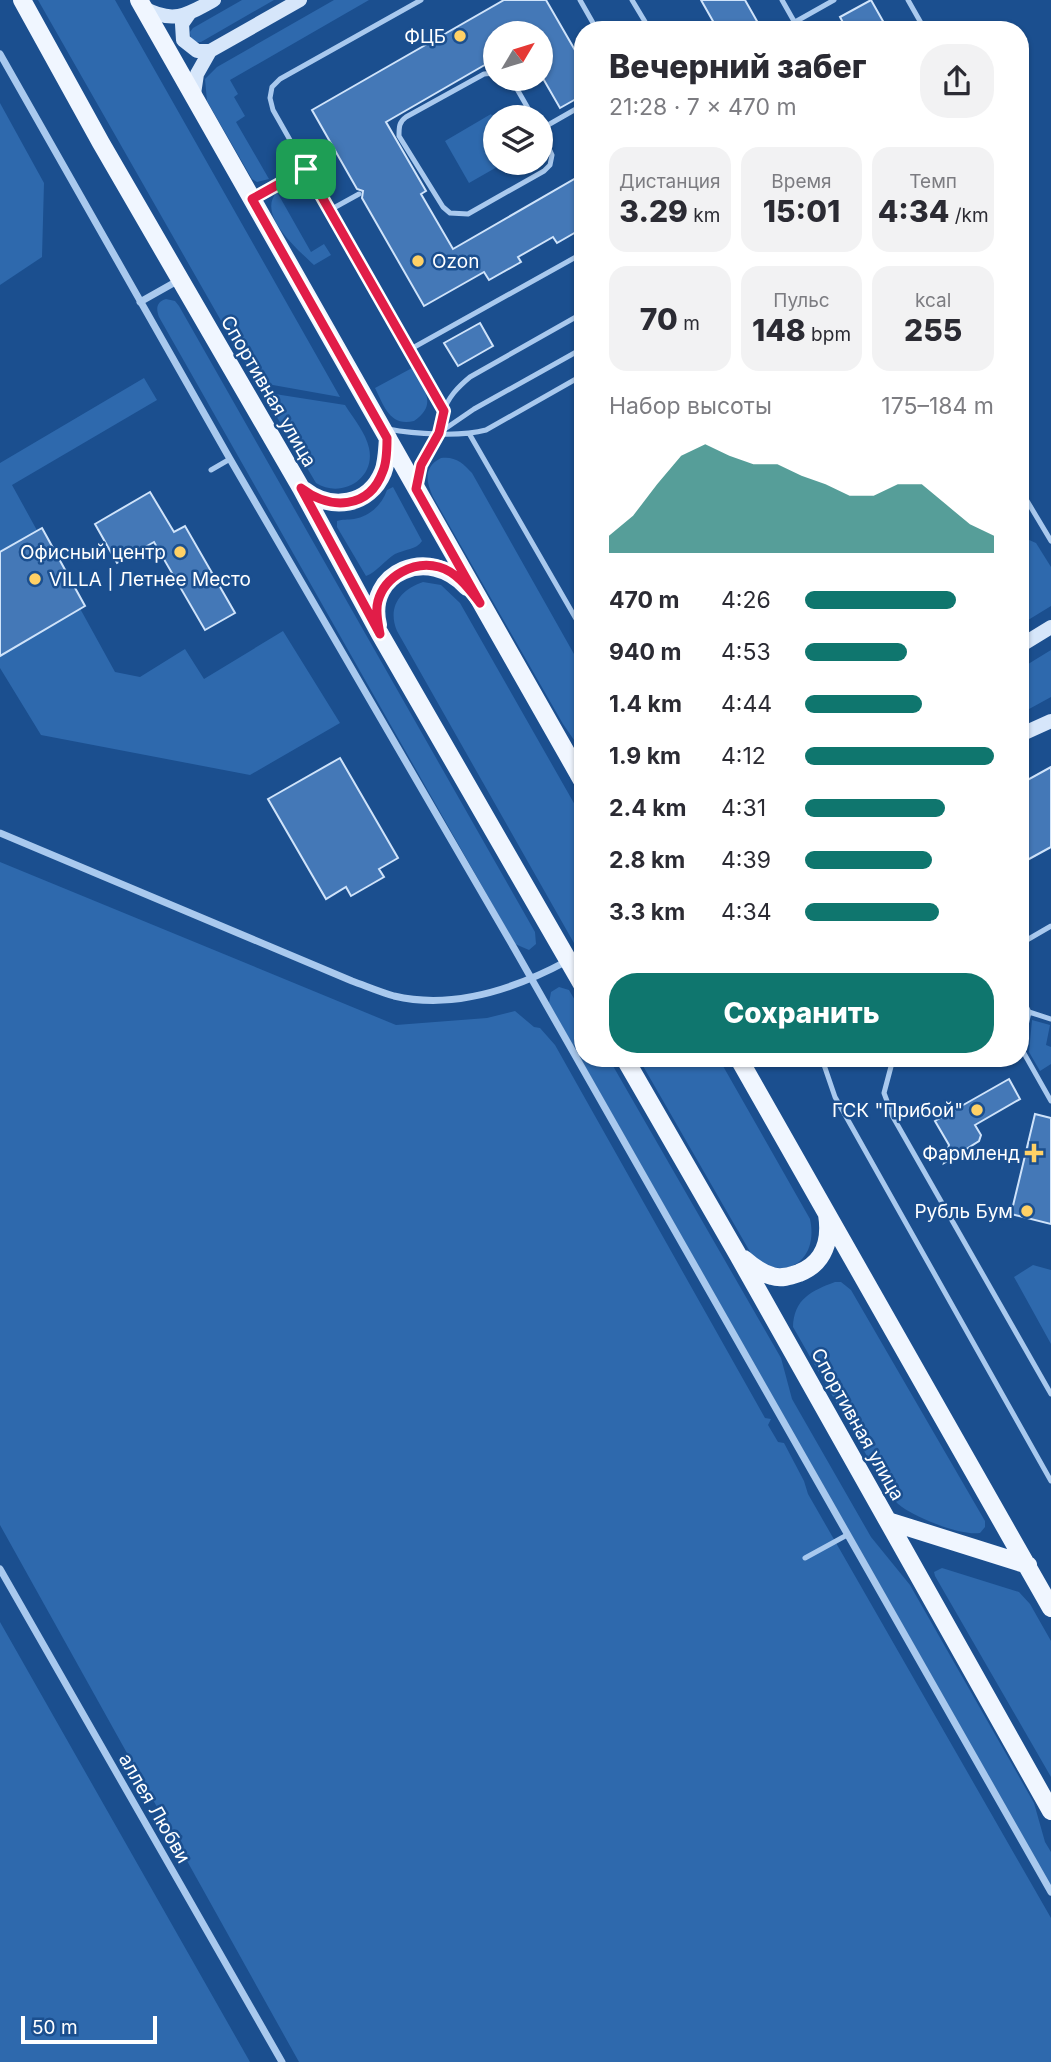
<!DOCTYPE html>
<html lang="ru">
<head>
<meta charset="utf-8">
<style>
	body { margin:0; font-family:Inter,sans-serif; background:#f2f2f3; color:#2b2b33; height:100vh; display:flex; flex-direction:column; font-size:26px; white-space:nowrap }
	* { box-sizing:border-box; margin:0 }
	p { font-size:23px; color:#7c7c81 }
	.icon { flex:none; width:38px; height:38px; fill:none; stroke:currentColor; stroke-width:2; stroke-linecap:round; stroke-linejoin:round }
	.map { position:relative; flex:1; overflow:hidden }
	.panel { position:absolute; left:574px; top:21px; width:455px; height:1046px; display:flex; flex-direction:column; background:#fff; border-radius:28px; box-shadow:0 2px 5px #0004 }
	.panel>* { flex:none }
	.needle { width:46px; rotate:52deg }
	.fabs { position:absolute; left:483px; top:21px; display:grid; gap:14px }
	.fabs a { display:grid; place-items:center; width:70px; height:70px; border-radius:50%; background:#fff; box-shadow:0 2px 5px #0004; font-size:35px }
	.scale { position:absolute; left:21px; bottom:18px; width:136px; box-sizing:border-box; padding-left:7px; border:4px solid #fff; border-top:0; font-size:19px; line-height:24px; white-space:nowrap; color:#fff; -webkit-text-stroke:5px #1b4f8f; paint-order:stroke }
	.pin { position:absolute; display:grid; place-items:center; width:60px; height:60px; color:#fff; margin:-30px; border-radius:14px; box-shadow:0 4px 10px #0006 }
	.round { display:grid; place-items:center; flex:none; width:74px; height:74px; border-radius:28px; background:#f2f2f3 }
	.headline { display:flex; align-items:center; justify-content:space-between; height:119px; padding:0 35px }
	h1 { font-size:32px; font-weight:800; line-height:52px }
	.figures { display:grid; grid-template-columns:repeat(3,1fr); gap:10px; height:119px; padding:7px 35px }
	.figures div { display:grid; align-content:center; border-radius:18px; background:#f2f2f3; text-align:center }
	.figures b { font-size:30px; font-weight:800 }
	.figures small { font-size:19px; font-weight:400 }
	.figures p { font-size:19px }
	.chart { height:196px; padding:14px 35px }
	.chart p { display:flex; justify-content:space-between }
	.chart svg { width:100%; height:126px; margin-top:7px; fill:#0f766e; opacity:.7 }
	.cta { display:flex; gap:14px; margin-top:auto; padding:14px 35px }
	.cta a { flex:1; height:80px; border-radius:28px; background:#0f766e; color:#fff; font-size:28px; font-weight:800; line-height:80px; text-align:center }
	ul { padding:0 35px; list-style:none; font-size:23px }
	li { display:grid; grid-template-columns:112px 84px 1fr; align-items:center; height:52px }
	li i { height:18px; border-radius:9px; background:#0f766e }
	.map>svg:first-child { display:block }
	.green { fill:#2e69ad }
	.building { fill:#4478b7; stroke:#cfe3fa; stroke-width:2 }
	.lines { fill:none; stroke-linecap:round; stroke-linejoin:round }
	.service { stroke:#a9c9ee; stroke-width:5 }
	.minor { stroke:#a9c9ee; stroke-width:7 }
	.secondary { stroke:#d6e6fa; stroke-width:14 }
	.primary { stroke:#f0f6ff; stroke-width:18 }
	.route-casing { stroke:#fff; stroke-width:14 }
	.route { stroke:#e11d48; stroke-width:9 }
	.poi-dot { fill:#ffd166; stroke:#1b4f8f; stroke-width:2.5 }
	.labels { text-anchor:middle; stroke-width:5; stroke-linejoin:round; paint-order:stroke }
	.poi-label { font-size:19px; fill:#fff; stroke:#1b4f8f; text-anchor:end }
	.street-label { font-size:19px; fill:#fff; stroke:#1b4f8f }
</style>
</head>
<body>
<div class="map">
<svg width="1051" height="2062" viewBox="0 0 1051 2062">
	<rect width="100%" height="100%" fill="#1b4f8f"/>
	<path class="green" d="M38,0H115L340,397L256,382Z
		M242,0H274L201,42H196L191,39L190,32L193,28Z
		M334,0H369L230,80L238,94L234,97L245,116L236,122L269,179L257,182L252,179L207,101L205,79L217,67Z
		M0,103L44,183L42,257L0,285Z
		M491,114L495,121V163H504L469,183L445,141Z
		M277,192L311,252L324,244L331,255L314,265C298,250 256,214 277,192Z
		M166,299L175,301L179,306L535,932L536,944L529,950L515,944L159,317C156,309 156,302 166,299Z
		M412,368C423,388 439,404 414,421C390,427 384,406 375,388Z
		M144,378L157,400L12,485L115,672L140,677L185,649L204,679L283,631L340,723L250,775L41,735L0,668V463Z
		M262,392L345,405C353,418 366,433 369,448C376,479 341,499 316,483Z
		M441,458C455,456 463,463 472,473L583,670V753L563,724L433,497C426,482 423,467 441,458Z
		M393,487L422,541C416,550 405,549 395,554C385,560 377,572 366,576L337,527V521C343,519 347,520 354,519C370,516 382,505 387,490Z
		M1020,536L1036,543L1051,567V606L1020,625Z
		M423,582L441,585L460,603L583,819V959L397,631C387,607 400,590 423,582Z
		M1051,650V697L1020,714V669Z
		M0,862L396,1025L487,1018L515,1011L534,1027L540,1028L555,1045L765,1418L771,1419L768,1425L778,1442L784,1443L804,1481L808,1494L1051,1918V2062H299L0,1525Z
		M559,987L569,990L583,1014V1059H609L781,1358L792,1399L871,1537L910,1585L1034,1803L1045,1842L1051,1852V1886L549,1003L551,992Z
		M1032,1020L1050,1025L1046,1045L1051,1047V1064L1040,1071L1029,1052Z
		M639,1059H719L810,1219C819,1260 786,1283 753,1257Z
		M1033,1265L1051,1270V1344L1014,1277Z
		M835,1282H841L851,1290L985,1521V1527L980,1533C961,1536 917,1518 902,1507C896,1503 892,1497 887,1491L793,1327C794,1299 811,1291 835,1282Z
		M942,1568L1019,1592L1030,1604L1051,1641V1777L935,1576L934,1572Z
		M0,1622L250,2062H0Z"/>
	<path class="building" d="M504,0H546L583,64V95L560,108L541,75V33H495V59L386,122L426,191L421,194L453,249L583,174V228L557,243L553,237L518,257L521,262L489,280L484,272L424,306L362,198L363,191L357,189L312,110Z
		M701,0H745L762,30H718Z
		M871,0L888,30H847L840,17Z
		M480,323L493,346L458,366L444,343Z
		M150,492L174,532L185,526L235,613L205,630L154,542L117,563L95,524Z
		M42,528L85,606L0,656V552Z
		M340,758L398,858L379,869L384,877L351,896L346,887L326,899L268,799Z
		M1051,767V847L1020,864V784Z
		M1009,1079L1020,1099L975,1125L981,1135L979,1141L944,1163L949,1145L935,1121Z
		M1035,1114L1051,1118V1224L1011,1214Z"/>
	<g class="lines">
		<path class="service" d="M421,0L280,79L272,87L270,98L273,110L409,350L583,253
			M580,0L597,30
			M632,0L650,30
			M782,0L799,30
			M908,0L925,30
			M795,22L834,0
			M495,73L484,74L406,117C399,122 399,127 399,136L443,207L450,213L468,214L544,171L550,165L552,155L541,131
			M508,79L513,82L533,117
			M541,129L583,105
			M255,197L306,169
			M330,210L359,194
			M409,350L444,411
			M388,429C414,434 461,437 486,430L583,375
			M439,433L474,409L578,351
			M470,435L583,631
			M211,470L230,459
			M417,481C421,463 430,451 437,434C441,428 441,420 443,413C448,397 458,387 470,377L583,313
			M1020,489L1051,541
			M1020,944L1051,926
			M1020,994L1029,1012L1021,1048L1051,1101
			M1029,1012L1051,1019
			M822,1059L835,1097L1051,1481
			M893,1059L884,1093L893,1117L1051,1394
			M805,1558L847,1535"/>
		<path class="minor" d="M0,54L230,459L514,948L1051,1892
			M140,302L179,280
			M0,833L352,981C366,986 380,992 394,996C454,1010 515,989 567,961
			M0,1569L282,2062"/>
		<path class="secondary" d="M144,8C173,24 187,15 214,0
			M189,14L182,24L183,40L197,51H210
			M194,94L197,74L210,51L300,0
			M1020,646L1051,627
			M1020,735L1051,721"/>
		<path class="primary" d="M22,0L101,143L301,488L380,634L583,986
			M139,0L583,782
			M304,490C331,511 369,506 383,472C387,462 387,449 388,438
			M378,625C365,572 429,545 467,587
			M625,1059L738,1255L1051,1811
			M739,1059L1051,1608
			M744,1259C752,1266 761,1273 772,1276C781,1279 790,1276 799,1273C825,1263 831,1239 827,1214
			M888,1521L1028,1565"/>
	</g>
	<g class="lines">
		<defs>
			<path id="route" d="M306,169L444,411L439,433L421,465L416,489L480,603C469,589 457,572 439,567C414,560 385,576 378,601C375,612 378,623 380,634L301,488C330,510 369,510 383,471C387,462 387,449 387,438L252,199Z"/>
		</defs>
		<use href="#route" class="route-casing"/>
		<use href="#route" class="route"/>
	</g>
	<g class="poi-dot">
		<circle cx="460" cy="36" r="7"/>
		<circle cx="418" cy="261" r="7"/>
		<circle cx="180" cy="552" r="7"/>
		<circle cx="35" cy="579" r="7"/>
		<circle cx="977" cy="1110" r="7"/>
		<path d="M1030.5 1142.5h7v7h7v7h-7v7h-7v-7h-7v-7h7z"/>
		<circle cx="1027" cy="1211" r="7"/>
	</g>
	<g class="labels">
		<g class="poi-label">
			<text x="446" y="43">ФЦБ</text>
			<text x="432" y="268" text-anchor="start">Ozon</text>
			<text x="166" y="559">Офисный центр</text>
			<text x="49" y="586" text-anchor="start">VILLA | Летнее Место</text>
			<text x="963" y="1117">ГСК "Прибой"</text>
			<text x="1020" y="1160">Фармленд</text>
			<text x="1013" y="1218">Рубль Бум</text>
		</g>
		<g class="street-label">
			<text transform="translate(269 391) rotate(60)" y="7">Спортивная улица</text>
			<text transform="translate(858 1424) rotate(61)" y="7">Спортивная улица</text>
			<text transform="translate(155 1808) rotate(60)" y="7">аллея Любви</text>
		</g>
	</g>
</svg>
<div class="fabs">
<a><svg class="needle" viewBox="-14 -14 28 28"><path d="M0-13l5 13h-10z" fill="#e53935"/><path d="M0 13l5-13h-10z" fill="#7c7c81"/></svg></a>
<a><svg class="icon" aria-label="layers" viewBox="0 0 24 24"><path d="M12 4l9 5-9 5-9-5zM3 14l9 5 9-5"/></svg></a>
</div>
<div class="scale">50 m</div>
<div class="pin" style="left:306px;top:169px;background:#1e9e55"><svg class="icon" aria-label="arrive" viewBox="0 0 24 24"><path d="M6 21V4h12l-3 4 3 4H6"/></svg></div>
<section class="panel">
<div class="headline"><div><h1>Вечерний забег</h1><p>21:28 · 7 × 470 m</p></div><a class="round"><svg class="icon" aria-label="share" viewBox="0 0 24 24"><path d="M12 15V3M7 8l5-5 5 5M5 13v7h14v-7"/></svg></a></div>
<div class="figures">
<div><p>Дистанция</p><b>3.29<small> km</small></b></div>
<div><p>Время</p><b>15:01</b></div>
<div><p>Темп</p><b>4:34<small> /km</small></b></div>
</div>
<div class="figures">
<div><b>70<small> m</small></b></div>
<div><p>Пульс</p><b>148<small> bpm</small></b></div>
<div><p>kcal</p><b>255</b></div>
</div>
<div class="chart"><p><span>Набор высоты</span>175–184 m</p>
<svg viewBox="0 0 160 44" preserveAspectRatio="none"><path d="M0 44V38L10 31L20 20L30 10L40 6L50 10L60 13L70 13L80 17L90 20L100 24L110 24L120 20L130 20L140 27L150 34L160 38V44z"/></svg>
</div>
<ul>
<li><b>470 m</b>4:26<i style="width:80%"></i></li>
<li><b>940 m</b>4:53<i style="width:54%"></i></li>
<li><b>1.4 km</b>4:44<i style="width:62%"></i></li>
<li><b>1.9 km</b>4:12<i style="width:100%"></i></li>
<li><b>2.4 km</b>4:31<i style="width:74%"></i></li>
<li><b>2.8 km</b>4:39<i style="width:67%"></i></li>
<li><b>3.3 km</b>4:34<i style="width:71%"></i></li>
</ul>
<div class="cta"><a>Сохранить</a></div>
</section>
</div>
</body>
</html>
